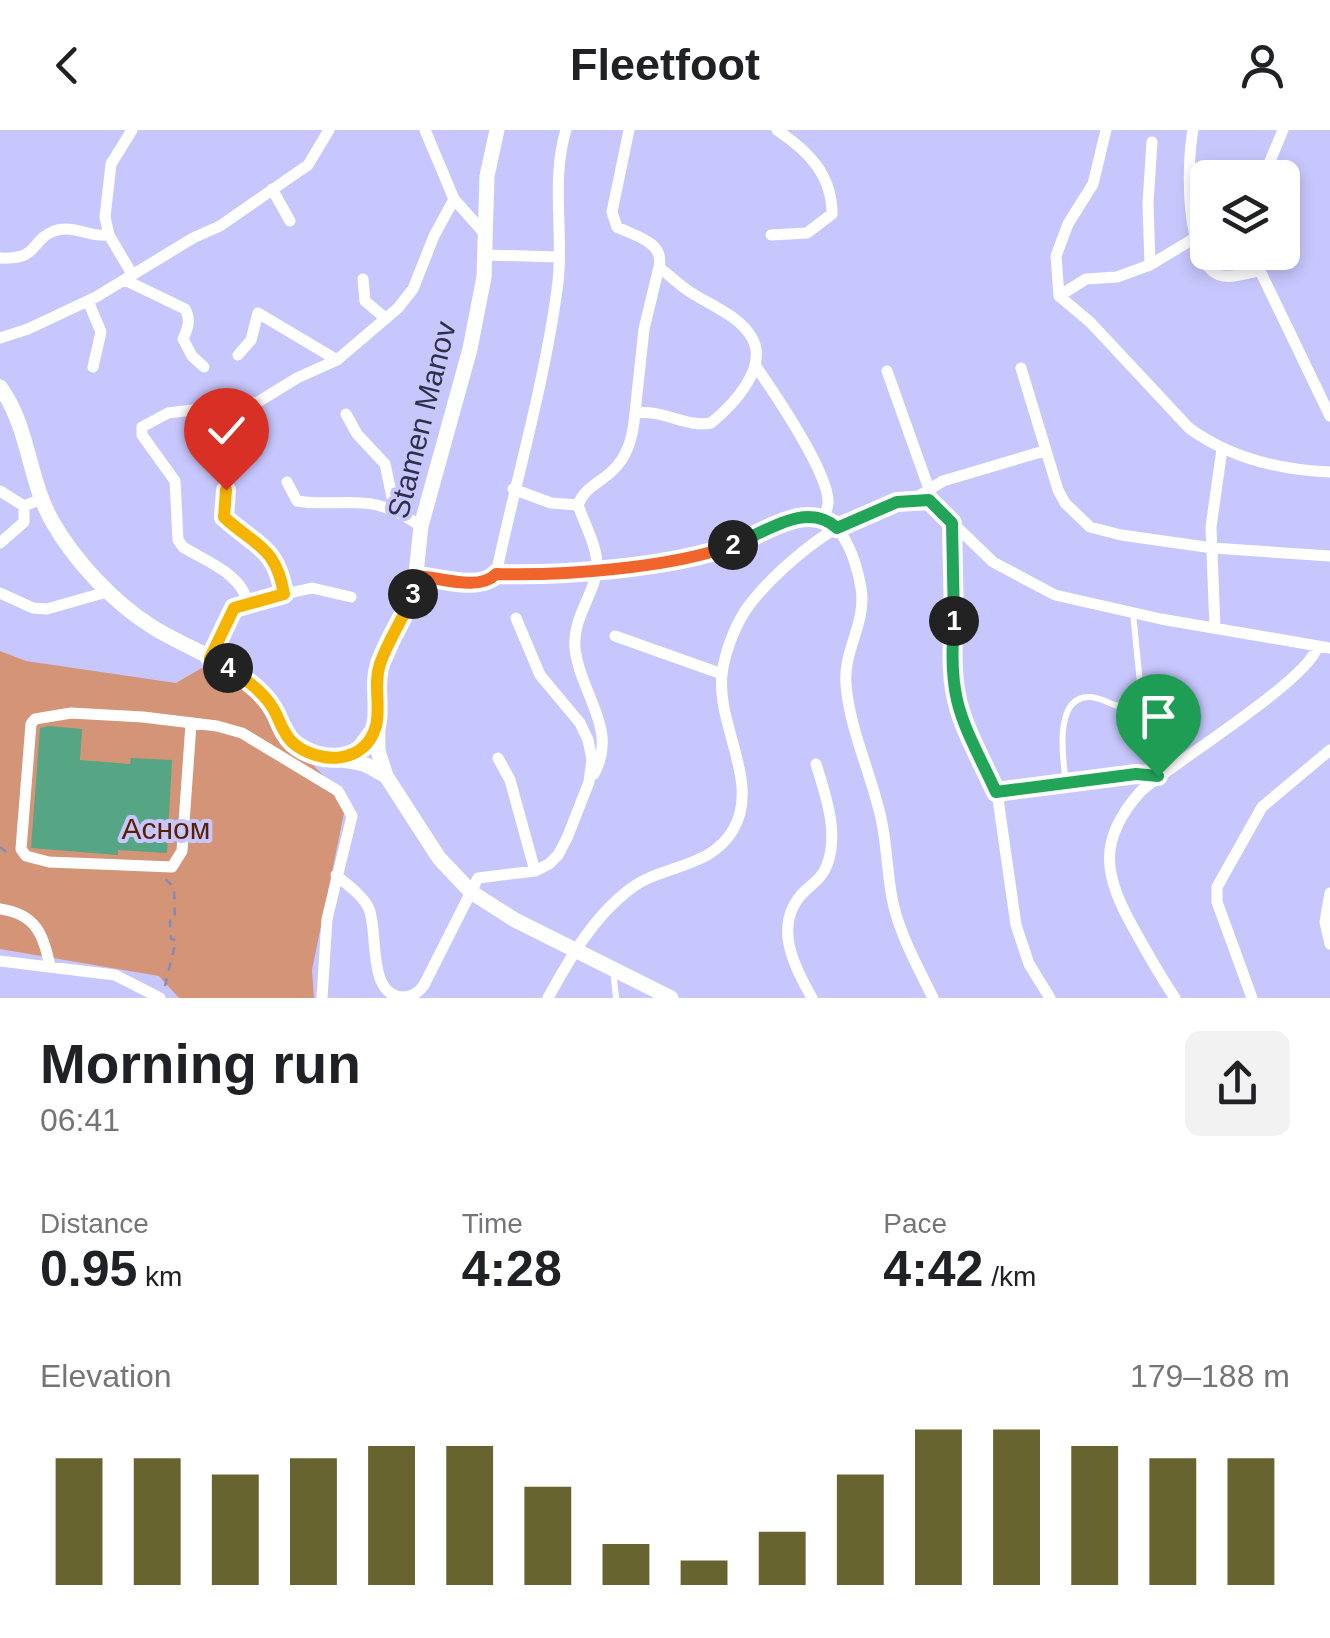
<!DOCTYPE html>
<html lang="en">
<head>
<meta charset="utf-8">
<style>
	body { margin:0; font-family:Helvetica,sans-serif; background:#f2f2f2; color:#202124; height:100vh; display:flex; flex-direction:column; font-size:38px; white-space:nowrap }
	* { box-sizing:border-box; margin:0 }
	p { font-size:32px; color:#757577 }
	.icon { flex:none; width:55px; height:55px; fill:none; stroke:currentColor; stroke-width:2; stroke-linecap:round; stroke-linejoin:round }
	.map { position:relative; height:868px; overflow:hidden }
	.panel { display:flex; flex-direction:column; background:#fff; flex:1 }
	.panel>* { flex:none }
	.fabs { position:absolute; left:1190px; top:30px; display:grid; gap:20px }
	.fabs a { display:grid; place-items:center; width:110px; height:110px; border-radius:15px; background:#fff; box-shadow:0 5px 15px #0003; font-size:50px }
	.pin { position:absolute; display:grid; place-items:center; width:85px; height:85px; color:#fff; margin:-102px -42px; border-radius:50% 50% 50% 0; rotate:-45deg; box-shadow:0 0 10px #0007 }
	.pin .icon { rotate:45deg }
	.km { position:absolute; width:50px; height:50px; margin:-25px; border-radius:50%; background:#222; color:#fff; font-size:28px; line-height:50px; text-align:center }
	.round { display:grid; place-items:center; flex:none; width:105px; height:105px; border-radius:15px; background:#f2f2f2 }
	.head { display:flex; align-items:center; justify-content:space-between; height:170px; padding:0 40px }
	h1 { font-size:55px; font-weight:700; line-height:75px }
	.stats { display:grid; grid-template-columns:repeat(3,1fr); gap:15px; height:170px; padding:10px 40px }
	.stats div { display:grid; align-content:center }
	.stats b { font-size:50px; font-weight:700 }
	.stats small { font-size:28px; font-weight:400 }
	.stats p { font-size:28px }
	.chart { height:280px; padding:20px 40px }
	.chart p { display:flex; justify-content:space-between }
	.chart svg { width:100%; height:180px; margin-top:10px; stroke:#686430; stroke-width:6 }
	header { display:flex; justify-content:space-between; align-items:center; height:130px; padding:0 40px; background:#fff; font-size:45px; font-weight:700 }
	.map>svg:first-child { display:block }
	.green { fill:#d49478 }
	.building { fill:#56a584 }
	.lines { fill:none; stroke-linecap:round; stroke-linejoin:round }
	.path { stroke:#8989b4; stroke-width:2.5; stroke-dasharray:8 8; stroke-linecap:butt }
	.service { stroke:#fff; stroke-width:6 }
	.minor { stroke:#fff; stroke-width:11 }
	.tertiary { stroke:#fff; stroke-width:15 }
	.split-1-casing { stroke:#fff; stroke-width:20 }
	.split-2-casing { stroke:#fff; stroke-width:20 }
	.split-3-casing { stroke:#fff; stroke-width:20 }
	.split-4-casing { stroke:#fff; stroke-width:20 }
	.split-5-casing { stroke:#fff; stroke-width:20 }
	.split-1 { stroke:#22a559; stroke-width:12 }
	.split-2 { stroke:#22a559; stroke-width:12 }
	.split-3 { stroke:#f0652b; stroke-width:12 }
	.split-4 { stroke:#f5b400; stroke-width:12 }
	.split-5 { stroke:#f5b400; stroke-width:12 }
	.labels { text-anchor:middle; stroke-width:8; stroke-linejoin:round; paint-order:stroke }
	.street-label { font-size:30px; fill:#302f4a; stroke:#c7c7fd }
	.park-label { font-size:30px; fill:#5a1f00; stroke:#c7c7fd }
</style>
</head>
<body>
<header><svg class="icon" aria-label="back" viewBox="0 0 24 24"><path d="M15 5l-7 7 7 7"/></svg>Fleetfoot<svg class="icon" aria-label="person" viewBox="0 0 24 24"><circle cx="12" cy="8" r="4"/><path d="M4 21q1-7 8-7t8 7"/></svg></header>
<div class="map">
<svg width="1330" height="868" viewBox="0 0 1330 868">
	<rect width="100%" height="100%" fill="#c7c7fd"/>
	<path class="green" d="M0,521L26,531L176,553L207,535L252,562L267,587L338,661L345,678L312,840L314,868H179L159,846L0,819Z"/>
	<path class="building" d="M48,596L82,599L80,630L130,634L131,628L172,630L167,723L118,720V725L31,718L40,598Z"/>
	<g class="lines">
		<path class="path" d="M0,717L10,725
			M165,856L176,810L171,809L170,791L175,790L174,757L165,749L168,747"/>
		<path class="service" d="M1066,652C1063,631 1053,567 1089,567C1112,567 1124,595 1140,553L1133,483
			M613,839L616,868"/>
		<path class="minor" d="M425,0L454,69L485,104
			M1106,0L1093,54L1068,94L1056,126L1059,166L1086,149L1117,147L1150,135
			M1193,0C1187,31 1184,130 1219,145C1229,149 1247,143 1258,141
			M1152,12L1148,73L1150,135L1208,100
			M1263,48L1283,0
			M272,59L290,91
			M771,105L807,103L832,84C832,44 808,21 777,0
			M1251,122L1330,286
			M485,125L559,127
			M0,128C40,130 29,111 54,101C74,94 90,108 109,105
			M132,144L109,105L105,87L111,34L132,0
			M363,149L365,171L384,187
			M125,150L185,179C191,190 188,198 183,209L192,226L204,237
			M1059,166L1090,192L1189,298C1230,328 1280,340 1330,342
			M88,171L101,202L93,237
			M0,208L28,199L96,167L193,108L220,96L308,35L329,0
			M238,225L251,210L258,183L337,230
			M755,235C773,261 830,345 828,373C828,378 825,383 823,388
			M1021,238L1058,360L1065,373L1090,397L1121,405L1213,418L1330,426
			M887,241L929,359
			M635,283L644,199L659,137
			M346,284L357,304L385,334L395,381
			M287,352L297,371C323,376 352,369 377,375C393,379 407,387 421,396
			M513,359L551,373L578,375C584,393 597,416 597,435C596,464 572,487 575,518C580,564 619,599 594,644
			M0,361L24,376L41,369
			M225,361L224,387C255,416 276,415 285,464L248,473
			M916,368L943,351L1044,321
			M578,375C584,358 599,353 611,342C629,326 633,305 635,283C664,279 686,298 711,293C732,276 769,238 752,208C740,186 710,175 690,162C679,155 669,145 659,137C665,112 635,106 617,97L612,82L629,0
			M952,393L953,559L970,611L997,662L1136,644L1158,646
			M0,413L24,392V376
			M496,444C562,446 635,440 700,425C731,418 790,384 815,386C844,389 857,434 861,458C867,493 843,520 846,554C849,596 869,639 879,680C888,712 886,745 894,777C902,809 919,839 933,868
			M416,446C439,447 478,462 496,444C516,350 544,255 557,160C565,106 550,52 566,0
			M0,463L33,478L47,479L110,461
			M285,464L312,458L351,467
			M1215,498L1211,397L1222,319
			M615,506L722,544
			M210,528C219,507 224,480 248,473C241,443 207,432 183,417L178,410L175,351L142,305V297L168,283L258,272L297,248L337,230L398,178L413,159L434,106L454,69
			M191,594L182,721L172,737L49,732L26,726L21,719L31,594L35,589L71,583L143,587L217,596L242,603L338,661L352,686L327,789L322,868
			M498,628L510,650L535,741
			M997,662L1016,795L1029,834L1050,868
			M336,745C347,755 363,765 369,779C379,802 366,868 405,867C414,866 419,862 424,855L478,748L535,741L549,734L558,725L567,708L589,652L592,629L588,610L580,593L540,545L516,488
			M1330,763L1325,792L1330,814
			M0,779C36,784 44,805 50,837
			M0,831L115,845L160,868
			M548,868C570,828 593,787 630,759C663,734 710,739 733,700C761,653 716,595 722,544C725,521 736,492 750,474C786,428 867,363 929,370L993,432L1055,465L1161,489L1330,518
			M812,868C795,837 773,798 801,765C810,755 822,749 827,735C839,703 826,666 816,634
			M1175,868C1160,846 1148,824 1135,801C1104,746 1096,711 1141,661C1176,631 1305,552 1317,518
			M1252,868L1217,772V757L1262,677L1330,620"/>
		<path class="tertiary" d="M497,0L487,46L484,147L470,219L421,396L414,462L377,547L378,621L386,646L439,728L471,762L515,790L671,868
			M0,257C29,296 28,349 52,391C74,430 113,472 151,496C182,516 221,528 250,553C272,572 278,602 301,618C320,631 345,628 366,635C373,638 380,643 386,646
			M338,630L355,623L376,595"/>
	</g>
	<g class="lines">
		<defs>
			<path id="split-1" d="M954,491C947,574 963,591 996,662L1136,644L1158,646"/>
			<path id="split-2" d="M733,415C765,403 806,370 837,398L897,372L929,370L952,393L954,491"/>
			<path id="split-3" d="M413,464L416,446C439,447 479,462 496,444C561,446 672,438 733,415"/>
			<path id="split-4" d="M228,538C246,549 264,562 274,580C280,591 283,604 293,613C319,635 365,635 376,596C381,576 373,555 380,534C388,510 404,488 413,464"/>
			<path id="split-5" d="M226,360L224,387C255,416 276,416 284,464L234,478L210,528L228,538"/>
		</defs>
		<use href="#split-1" class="split-1-casing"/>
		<use href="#split-2" class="split-2-casing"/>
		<use href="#split-3" class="split-3-casing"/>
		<use href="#split-4" class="split-4-casing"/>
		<use href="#split-5" class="split-5-casing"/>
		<use href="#split-1" class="split-1"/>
		<use href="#split-2" class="split-2"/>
		<use href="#split-3" class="split-3"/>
		<use href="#split-4" class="split-4"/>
		<use href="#split-5" class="split-5"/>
	</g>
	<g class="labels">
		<g class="street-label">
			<text transform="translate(422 290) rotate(-76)" y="10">Stamen Manov</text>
		</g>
		<g class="park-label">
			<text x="166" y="709">Асном</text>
		</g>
	</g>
</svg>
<div class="fabs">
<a><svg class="icon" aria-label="layers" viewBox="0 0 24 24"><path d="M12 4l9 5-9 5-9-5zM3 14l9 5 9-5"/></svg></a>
</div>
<div class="pin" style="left:1158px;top:646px;background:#1e9e55"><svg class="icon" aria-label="arrive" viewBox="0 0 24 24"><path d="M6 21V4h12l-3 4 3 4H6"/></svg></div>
<div class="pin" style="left:226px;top:360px;background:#d93025"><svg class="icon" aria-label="check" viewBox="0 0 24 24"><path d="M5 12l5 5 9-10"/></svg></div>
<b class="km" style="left:954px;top:491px">1</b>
<b class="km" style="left:733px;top:415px">2</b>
<b class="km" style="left:413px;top:464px">3</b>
<b class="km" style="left:228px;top:538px">4</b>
</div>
<section class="panel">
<div class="head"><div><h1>Morning run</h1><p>06:41</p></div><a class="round"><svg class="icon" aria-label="share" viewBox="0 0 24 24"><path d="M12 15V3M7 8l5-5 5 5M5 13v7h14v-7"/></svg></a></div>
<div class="stats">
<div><p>Distance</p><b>0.95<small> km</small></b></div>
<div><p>Time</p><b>4:28</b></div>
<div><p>Pace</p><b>4:42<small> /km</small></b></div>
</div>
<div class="chart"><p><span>Elevation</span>179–188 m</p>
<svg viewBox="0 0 160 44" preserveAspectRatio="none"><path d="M5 44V13M15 44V13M25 44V17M35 44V13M45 44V10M55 44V10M65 44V20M75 44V34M85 44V38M95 44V31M105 44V17M115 44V6M125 44V6M135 44V10M145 44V13M155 44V13"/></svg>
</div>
</section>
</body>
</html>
